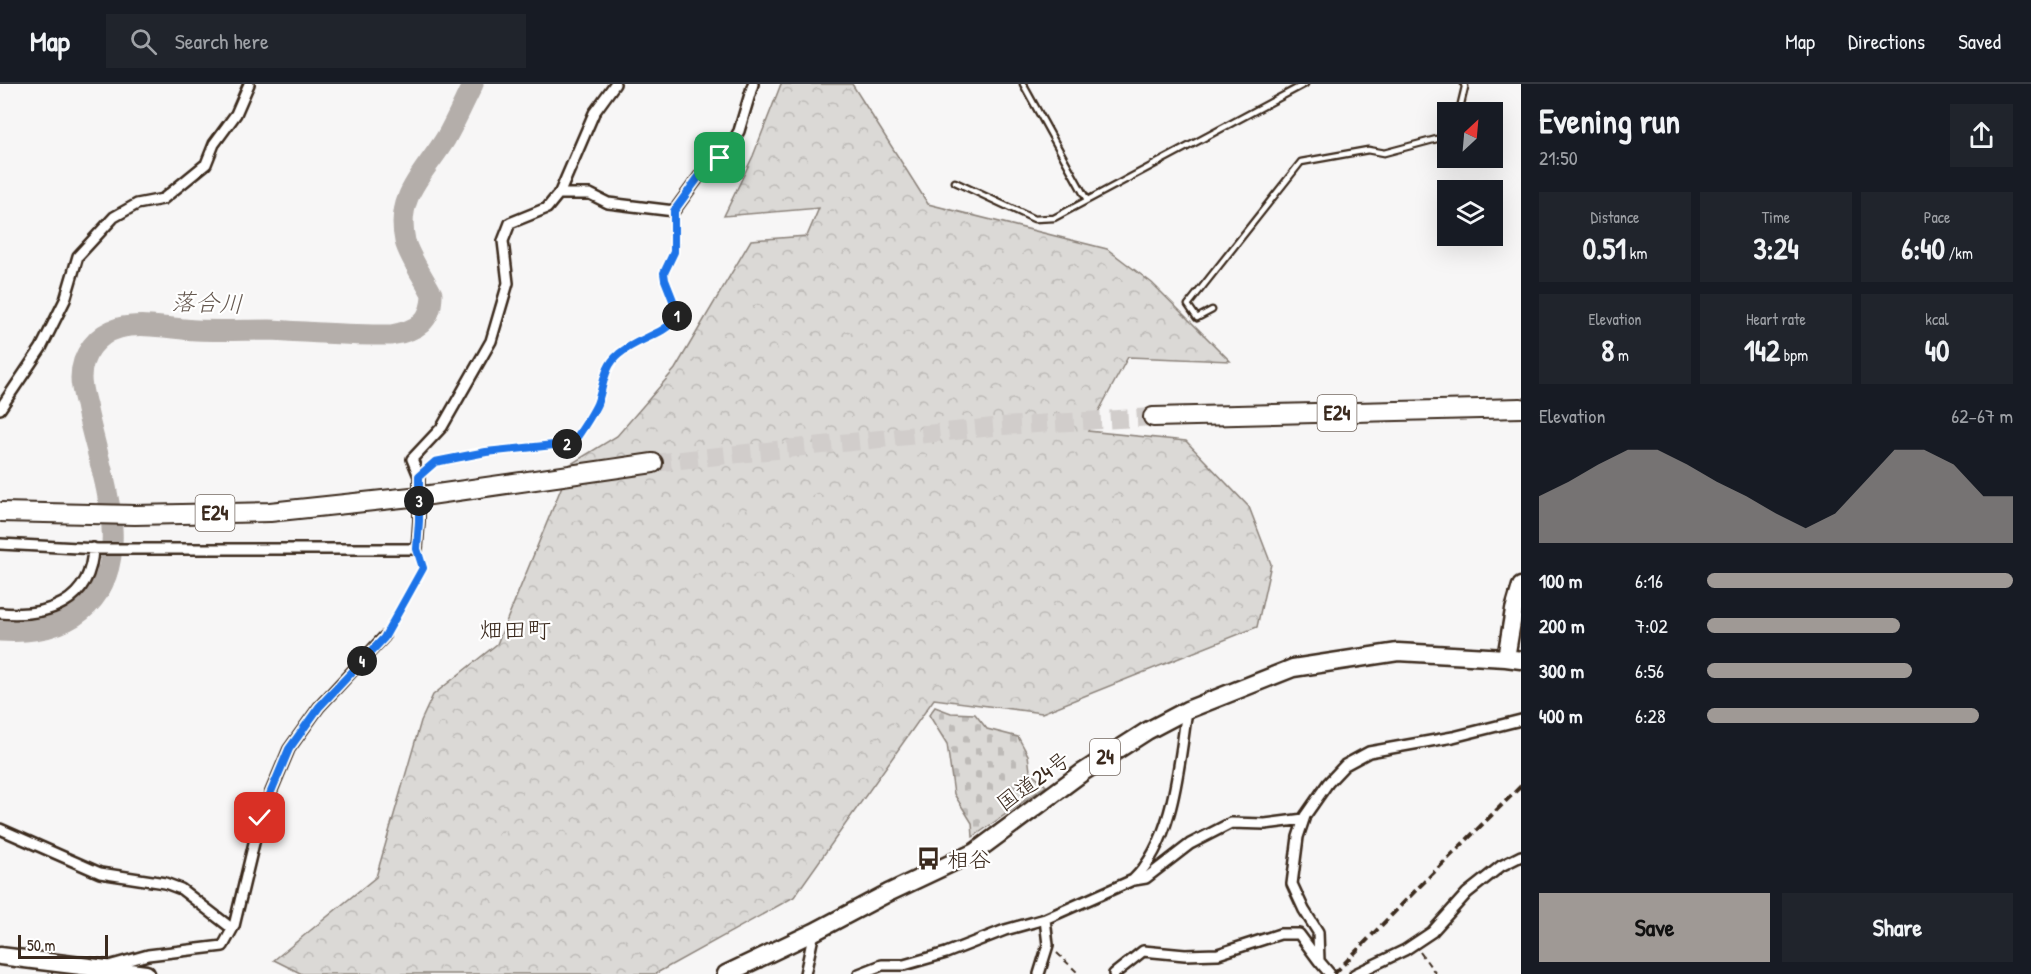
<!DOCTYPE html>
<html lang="en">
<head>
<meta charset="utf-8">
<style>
	body { margin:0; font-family:"Patrick Hand","Klee One",sans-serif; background:#20242c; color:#f1f3f6; height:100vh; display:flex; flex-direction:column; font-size:22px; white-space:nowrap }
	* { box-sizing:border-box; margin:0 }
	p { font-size:20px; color:#9ea1a6 }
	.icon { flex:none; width:33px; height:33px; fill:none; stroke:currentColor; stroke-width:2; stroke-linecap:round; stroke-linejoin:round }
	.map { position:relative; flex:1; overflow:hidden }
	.sheet { display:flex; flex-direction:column; background:#171b24; width:510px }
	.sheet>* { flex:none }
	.needle { width:39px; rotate:26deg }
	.fabs { position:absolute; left:1437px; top:18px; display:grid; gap:12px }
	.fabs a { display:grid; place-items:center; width:66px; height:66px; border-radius:0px; background:#171b24; box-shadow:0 6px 24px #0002; font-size:30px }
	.scale { position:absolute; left:18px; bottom:15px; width:90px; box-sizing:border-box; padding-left:6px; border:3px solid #3b2a1e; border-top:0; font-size:16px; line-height:21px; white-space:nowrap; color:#3b2a1e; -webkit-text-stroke:4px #fff; paint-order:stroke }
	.pin { position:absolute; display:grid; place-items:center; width:51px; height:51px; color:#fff; margin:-26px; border-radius:12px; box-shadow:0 3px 9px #0006 }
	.km { position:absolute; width:30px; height:30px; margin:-15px; border-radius:50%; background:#222; color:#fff; font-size:16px; line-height:30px; text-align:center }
	.round { display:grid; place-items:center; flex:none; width:63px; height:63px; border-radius:0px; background:#20242c }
	.overview { display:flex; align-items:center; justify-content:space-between; height:102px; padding:0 18px }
	h1 { font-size:33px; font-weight:700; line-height:45px }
	.stats { display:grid; grid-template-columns:repeat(3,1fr); gap:9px; height:102px; padding:6px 18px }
	.stats div { display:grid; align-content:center; border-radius:0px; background:#20242c; text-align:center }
	.stats b { font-size:30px; font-weight:700 }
	.stats small { font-size:16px; font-weight:400 }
	.stats p { font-size:16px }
	.chart { height:168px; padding:12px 18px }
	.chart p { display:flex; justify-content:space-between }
	.chart svg { width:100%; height:108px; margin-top:6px; fill:#9f9995; opacity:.7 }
	.action { display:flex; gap:12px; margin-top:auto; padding:12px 18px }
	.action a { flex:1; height:69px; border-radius:0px; background:#9f9995; color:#111; font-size:24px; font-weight:700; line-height:69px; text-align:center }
	.action a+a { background:#20242c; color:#f1f3f6 }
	ul { padding:0 18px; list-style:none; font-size:20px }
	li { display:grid; grid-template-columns:96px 72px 1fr; align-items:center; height:45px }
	li i { height:15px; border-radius:8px; background:#9f9995 }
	header { display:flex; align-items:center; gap:36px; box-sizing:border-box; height:84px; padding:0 30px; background:#171b24; border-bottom:2px solid #363941 }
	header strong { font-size:28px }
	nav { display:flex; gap:33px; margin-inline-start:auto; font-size:21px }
	.search { width:420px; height:54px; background:#20242c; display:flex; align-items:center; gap:15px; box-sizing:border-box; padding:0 21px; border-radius:0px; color:#9ea1a6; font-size:22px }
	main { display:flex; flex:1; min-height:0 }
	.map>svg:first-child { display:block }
	.forest { fill:url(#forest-crowns); stroke:#8b827a; stroke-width:1.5 }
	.cemetery { fill:url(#cemetery-stones); stroke:#8b827a; stroke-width:1.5 }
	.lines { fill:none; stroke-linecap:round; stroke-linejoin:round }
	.river { stroke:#b4aeaa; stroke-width:21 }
	.motorway-tunnel { stroke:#d1cdcb; stroke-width:18; stroke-dasharray:18 9; stroke-linecap:butt }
	.service-casing { stroke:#3b2a1e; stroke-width:9 }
	.minor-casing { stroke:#3b2a1e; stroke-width:14 }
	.trunk-casing { stroke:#3b2a1e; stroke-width:21 }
	.motorway-casing { stroke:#3b2a1e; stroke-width:22 }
	.path { stroke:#3b2a1e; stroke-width:2; stroke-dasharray:6 4.5; stroke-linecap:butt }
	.service { stroke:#fff; stroke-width:4.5 }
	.minor { stroke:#fff; stroke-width:9 }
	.trunk { stroke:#fff; stroke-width:16 }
	.motorway { stroke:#fff; stroke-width:18 }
	.rail { stroke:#3b2a1e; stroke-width:4; stroke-dasharray:9 4.5; stroke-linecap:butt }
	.motorway-bridge-casing { stroke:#3b2a1e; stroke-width:22; stroke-linecap:butt }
	.motorway-bridge { stroke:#fff; stroke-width:18 }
	.route-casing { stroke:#fff; stroke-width:12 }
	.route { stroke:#1a73e8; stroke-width:8 }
	.labels { text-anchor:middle; stroke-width:4.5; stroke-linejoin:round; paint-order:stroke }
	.shield { fill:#fff; stroke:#766a62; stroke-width:1.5 }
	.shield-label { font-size:21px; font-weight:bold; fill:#3b2a1e }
	.street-label { font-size:22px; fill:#3b2a1e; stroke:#fff }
	.poi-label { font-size:22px; fill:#3b2a1e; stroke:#fff; text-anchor:start }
	.water-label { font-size:24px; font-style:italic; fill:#65584f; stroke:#fff }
	.neighbourhood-label { font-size:24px; fill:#3b2a1e; stroke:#fff }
</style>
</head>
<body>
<header>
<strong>Map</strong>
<div class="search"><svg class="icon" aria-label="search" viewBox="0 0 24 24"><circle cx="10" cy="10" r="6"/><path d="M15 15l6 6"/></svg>Search here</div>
<nav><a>Map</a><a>Directions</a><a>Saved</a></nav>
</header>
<main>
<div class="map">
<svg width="1521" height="890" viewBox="0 0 1521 890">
	<defs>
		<pattern id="forest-crowns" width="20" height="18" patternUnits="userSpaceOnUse" patternTransform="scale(1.5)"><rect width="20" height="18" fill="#dbd9d6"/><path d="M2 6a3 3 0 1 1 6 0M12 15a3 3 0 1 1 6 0" fill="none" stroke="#bdbab7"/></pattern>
		<pattern id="cemetery-stones" width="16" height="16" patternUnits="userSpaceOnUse" patternTransform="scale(1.5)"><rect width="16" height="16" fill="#dbd9d6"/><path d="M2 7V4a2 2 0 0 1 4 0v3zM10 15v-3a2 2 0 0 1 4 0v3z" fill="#bdbab7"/></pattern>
	</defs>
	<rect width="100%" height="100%" fill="#f7f6f6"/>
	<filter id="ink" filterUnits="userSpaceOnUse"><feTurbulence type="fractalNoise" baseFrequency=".0167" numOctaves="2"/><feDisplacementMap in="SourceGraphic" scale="12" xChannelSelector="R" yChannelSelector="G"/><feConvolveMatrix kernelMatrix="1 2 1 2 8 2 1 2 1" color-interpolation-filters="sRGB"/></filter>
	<g filter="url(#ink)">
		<path class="forest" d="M781,0H852L928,120L1107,165L1152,199L1230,277L1128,273L1088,347L1186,357L1249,423L1271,480L1257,543L1042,629L934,615L794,813L655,890H302L274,876L376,793L421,637L433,611L497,560L571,380L617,352L675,285L751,156L807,152L819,124L724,132L753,72Z"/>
		<path class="cemetery" d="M935,623L951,629L975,630L987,645L1018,653L1028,671L1030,687L1046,702L973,753L972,739L954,710L947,660L929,631Z"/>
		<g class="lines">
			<path class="river" d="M0,547C32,549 65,545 88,521C138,469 97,381 86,321C84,313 81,303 81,294C81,271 97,250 119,244C143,238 172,245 196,246C220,247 245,246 269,246C310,248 350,252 391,251C416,247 432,238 432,210C425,196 408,171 405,157C395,111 425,89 446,54C456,36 464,18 473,0"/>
			<path class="motorway-tunnel" d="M653,379L1002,342L1153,333"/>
			<defs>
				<path id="service" d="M1023,0L1087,116
					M1459,28L1465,3L1464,0
					M955,98L1034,135L1054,134L1305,0
					M1212,226L1197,234L1188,221L1301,78L1368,66L1384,69L1448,52"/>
				<path id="minor" d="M558,110H590L608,119L674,127L703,87L720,74L730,63L739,47L753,0
					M0,325L41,264L65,216L78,172L114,133L137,120L163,115L206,80L214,60L236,30L249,0
					M0,460L98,465H417L419,437V392L412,375L442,343L491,257L508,199L503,157L510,139L547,124L560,108L594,29L615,0
					M0,529C47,533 91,519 93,464
					M0,745L100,789L165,799L181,805L230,843L234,842
					M1134,796L1146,794L1190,760L1231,739L1265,740L1304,735
					M112,881L148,871L223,862L234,842L260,734L289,665L319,623L384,553
					M805,890L814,848
					M859,890L882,881H904L946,869L1005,846L1045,835
					M1039,890L1048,861L1045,835L1133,796C1174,757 1179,680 1187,626
					M1114,890L1143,867L1185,871L1218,870L1280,850H1299L1319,877
					M1330,890L1319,877L1318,848L1304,826L1292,800L1298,753L1305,732L1328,699L1345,681L1369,668L1453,653L1521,636
					M1355,890L1405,866L1432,848L1467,809L1501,782L1521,772"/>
				<path id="trunk" d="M1506,574L1514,526L1521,502
					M0,872L146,890
					M726,890L814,848L888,809L975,768L1083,688L1147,647L1187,626L1293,584L1398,568L1506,574L1521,576"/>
				<path id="motorway" d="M1153,333L1521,324
					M430,411L653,379"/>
			</defs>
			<use href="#service" class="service-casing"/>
			<use href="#minor" class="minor-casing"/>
			<use href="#trunk" class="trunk-casing"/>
			<use href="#motorway" class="motorway-casing"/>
			<path class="path" d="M427,384C450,367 541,362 573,359C581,347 591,333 597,320C604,302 603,283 619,270C637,254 662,252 677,234V224L665,196L664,189L674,168V136
				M388,546L423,484L420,474
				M1420,868L1436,890
				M1057,869L1079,890"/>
			<use href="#service" class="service"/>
			<use href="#minor" class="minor"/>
			<use href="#trunk" class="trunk"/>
			<use href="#motorway" class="motorway"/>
			<path class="rail" d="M1334,890L1417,805L1521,702"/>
			<defs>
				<path id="motorway-bridge" d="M0,428L135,431L270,428L430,411"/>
			</defs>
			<use href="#motorway-bridge" class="motorway-bridge-casing"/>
			<use href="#motorway-bridge" class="motorway-bridge"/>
		</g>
	</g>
	<g class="lines" filter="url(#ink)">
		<defs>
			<path id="route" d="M260,734L289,665L319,623L384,554L423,484L417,465L419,437V392L435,378L486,368L573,359C581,347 591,333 597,320C604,302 603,283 619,270C637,254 662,252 677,234L676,224L665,196L664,189L674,168V127L703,87L720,74"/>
		</defs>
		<use href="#route" class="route-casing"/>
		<use href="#route" class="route"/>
	</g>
	<defs>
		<symbol id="bus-bare" viewBox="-9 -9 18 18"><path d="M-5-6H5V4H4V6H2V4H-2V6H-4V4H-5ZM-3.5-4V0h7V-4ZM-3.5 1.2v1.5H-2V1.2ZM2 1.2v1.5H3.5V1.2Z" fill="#3b2a1e" stroke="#fff" stroke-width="2.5" paint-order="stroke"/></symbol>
	</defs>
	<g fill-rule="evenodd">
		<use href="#bus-bare" x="912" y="758" width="33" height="33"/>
	</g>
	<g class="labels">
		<g class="shield">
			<rect x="1317.5" y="311" width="39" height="36" rx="4.5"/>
			<rect x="195.5" y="411" width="39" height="36" rx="4.5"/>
			<rect x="1090" y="655" width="30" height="36" rx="4.5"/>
		</g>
		<g class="shield-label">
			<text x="1337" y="336">E24</text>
			<text x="215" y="436">E24</text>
			<text x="1105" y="680">24</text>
		</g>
		<g class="street-label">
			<text transform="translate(1033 697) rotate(-36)" y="8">国道24号</text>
		</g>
		<g class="poi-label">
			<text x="947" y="783">相谷</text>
		</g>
		<g class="water-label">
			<text transform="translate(207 219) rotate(2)" y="8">落合川</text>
		</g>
		<g class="neighbourhood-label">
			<text x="515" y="554">畑田町</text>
		</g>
	</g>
</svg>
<div class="fabs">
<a><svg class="needle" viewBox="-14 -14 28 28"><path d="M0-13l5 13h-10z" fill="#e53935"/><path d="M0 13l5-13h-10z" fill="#9ea1a6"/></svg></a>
<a><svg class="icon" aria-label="layers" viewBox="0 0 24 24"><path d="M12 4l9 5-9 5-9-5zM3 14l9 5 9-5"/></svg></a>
</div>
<div class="scale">50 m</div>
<div class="pin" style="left:720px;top:74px;background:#1e9e55"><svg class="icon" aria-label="arrive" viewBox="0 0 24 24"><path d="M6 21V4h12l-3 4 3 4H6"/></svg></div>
<div class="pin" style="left:260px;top:734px;background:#d93025"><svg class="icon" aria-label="check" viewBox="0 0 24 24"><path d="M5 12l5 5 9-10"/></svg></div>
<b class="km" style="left:677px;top:232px">1</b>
<b class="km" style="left:567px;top:360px">2</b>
<b class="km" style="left:419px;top:417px">3</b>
<b class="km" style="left:362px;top:577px">4</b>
</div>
<section class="sheet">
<div class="overview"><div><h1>Evening run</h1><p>21:50</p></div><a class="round"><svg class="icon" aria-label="share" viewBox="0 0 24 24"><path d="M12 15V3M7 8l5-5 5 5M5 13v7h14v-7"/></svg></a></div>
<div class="stats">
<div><p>Distance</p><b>0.51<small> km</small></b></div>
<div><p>Time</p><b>3:24</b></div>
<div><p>Pace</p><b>6:40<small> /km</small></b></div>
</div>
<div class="stats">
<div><p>Elevation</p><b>8<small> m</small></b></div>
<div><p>Heart rate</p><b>142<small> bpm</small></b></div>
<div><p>kcal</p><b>40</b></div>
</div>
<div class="chart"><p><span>Elevation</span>62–67 m</p>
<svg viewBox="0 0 160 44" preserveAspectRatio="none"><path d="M0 44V25L10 19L20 12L30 6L40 6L50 12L60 19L70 25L80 32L90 38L100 32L110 19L120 6L130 6L140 12L150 25L160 25V44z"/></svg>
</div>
<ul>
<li><b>100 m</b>6:16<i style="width:100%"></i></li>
<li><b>200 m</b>7:02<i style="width:63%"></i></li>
<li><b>300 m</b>6:56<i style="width:67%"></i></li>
<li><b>400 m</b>6:28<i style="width:89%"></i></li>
</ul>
<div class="action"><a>Save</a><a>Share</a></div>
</section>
</main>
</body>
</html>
